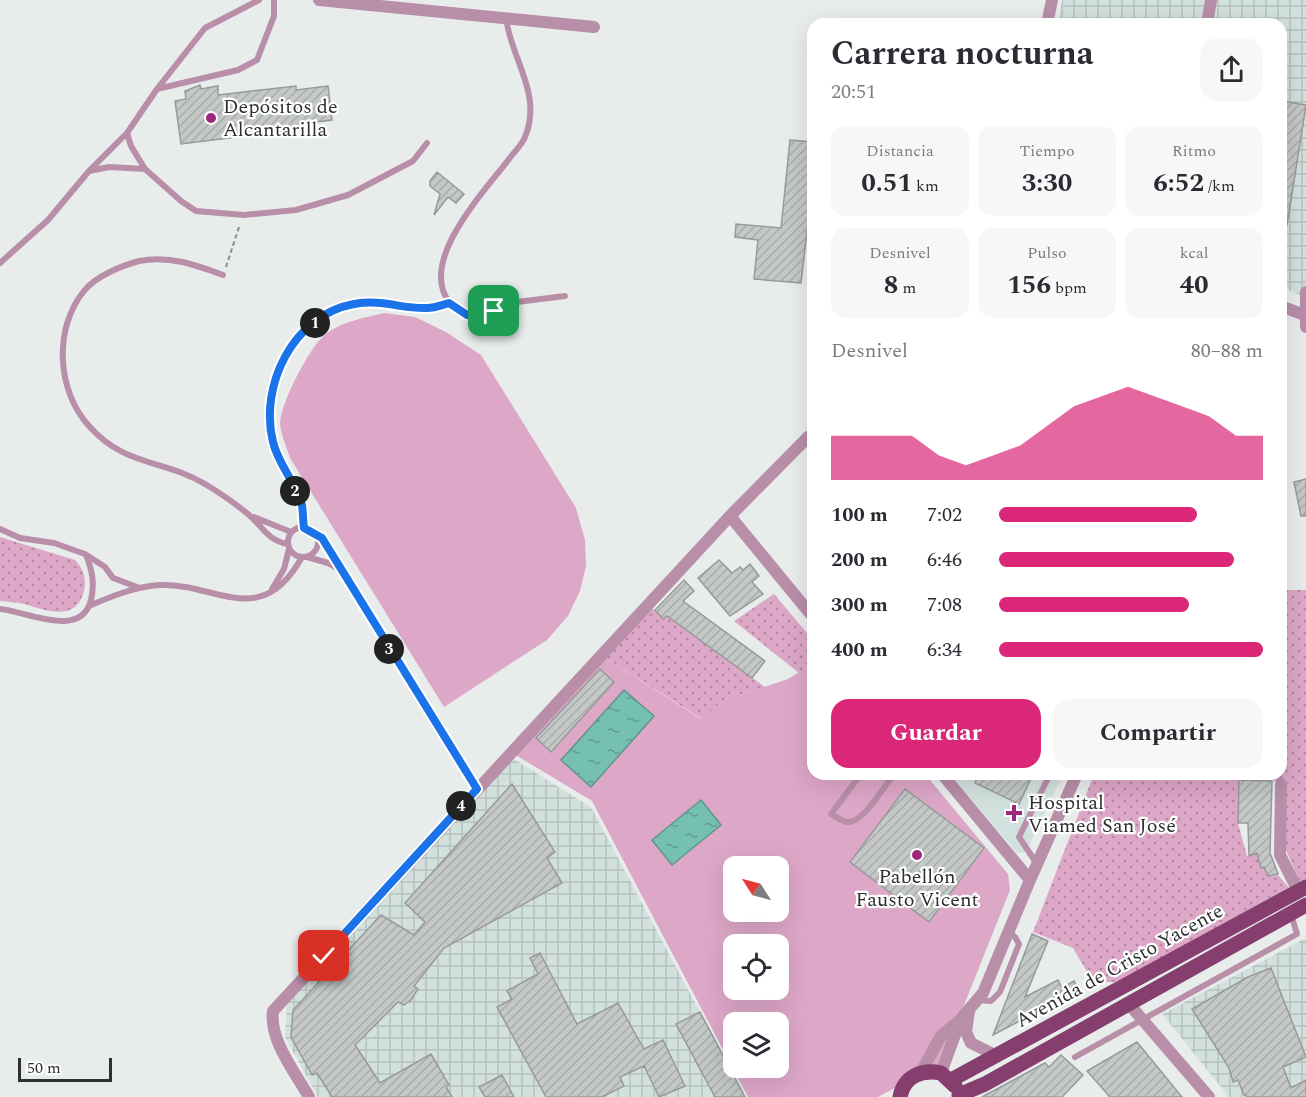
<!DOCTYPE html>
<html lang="es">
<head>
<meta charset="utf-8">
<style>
	body { margin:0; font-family:Spectral,serif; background:#f7f7f7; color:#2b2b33; height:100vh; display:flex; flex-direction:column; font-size:22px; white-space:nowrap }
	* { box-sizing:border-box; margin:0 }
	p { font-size:20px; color:#7c7c81 }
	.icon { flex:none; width:33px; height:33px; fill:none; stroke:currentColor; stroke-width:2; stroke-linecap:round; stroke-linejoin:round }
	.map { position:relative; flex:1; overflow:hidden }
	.sheet { position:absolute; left:807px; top:18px; width:480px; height:762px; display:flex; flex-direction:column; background:#fff; border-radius:18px; box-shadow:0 6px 24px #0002 }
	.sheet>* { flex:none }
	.needle { width:39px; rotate:306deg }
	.buttons { position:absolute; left:723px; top:856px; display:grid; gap:12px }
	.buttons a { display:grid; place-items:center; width:66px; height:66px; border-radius:12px; background:#fff; box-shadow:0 6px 24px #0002; font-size:30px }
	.scale { position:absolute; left:18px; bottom:15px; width:94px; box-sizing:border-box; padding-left:6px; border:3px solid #2e3030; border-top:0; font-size:16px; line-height:21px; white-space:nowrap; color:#2e3030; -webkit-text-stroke:4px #fff; paint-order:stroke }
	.pin { position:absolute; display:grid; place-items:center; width:51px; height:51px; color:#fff; margin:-26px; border-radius:12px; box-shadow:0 3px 9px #0006 }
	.km { position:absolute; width:30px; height:30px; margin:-15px; border-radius:50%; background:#222; color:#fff; font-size:16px; line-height:30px; text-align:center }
	.round { display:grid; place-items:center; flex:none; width:63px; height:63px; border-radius:18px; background:#f7f7f7 }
	.overview { display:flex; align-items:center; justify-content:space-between; height:102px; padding:0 24px }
	h1 { font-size:33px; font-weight:700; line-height:45px }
	.stats { display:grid; grid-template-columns:repeat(3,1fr); gap:9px; height:102px; padding:6px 24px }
	.stats div { display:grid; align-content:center; border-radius:15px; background:#f7f7f7; text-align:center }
	.stats b { font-size:26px; font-weight:700 }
	.stats small { font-size:16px; font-weight:400 }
	.stats p { font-size:16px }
	.chart { height:168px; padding:12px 24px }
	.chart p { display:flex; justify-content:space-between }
	.chart svg { width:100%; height:108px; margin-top:6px; fill:#db2777; opacity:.7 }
	.button { display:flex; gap:12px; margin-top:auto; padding:12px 24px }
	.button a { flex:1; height:69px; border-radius:18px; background:#db2777; color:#fff; font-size:24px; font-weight:700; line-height:69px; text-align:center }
	.button a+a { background:#f7f7f7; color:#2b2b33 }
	ul { padding:0 24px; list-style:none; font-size:20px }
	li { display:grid; grid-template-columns:96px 72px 1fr; align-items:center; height:45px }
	li i { height:15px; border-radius:8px; background:#db2777 }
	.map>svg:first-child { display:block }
	.built { fill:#d3e1de }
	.industrial { fill:url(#industrial-grid) }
	.grass { fill:url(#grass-dots) }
	.garden { fill:#dda7c8; fill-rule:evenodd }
	.water { fill:url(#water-ripples); stroke:#60958c; stroke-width:1.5 }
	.building { fill:url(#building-hatch); stroke:#969a99; stroke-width:1.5 }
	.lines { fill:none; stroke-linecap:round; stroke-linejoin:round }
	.path { stroke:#8b8e8e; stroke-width:2; stroke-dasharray:4.5 3; stroke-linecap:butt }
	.lane { stroke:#b88ea8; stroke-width:6 }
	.street { stroke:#b88ea8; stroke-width:12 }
	.primary { stroke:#863e6f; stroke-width:15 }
	.route-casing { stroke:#fff; stroke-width:12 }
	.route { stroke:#1a73e8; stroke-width:8 }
	.poi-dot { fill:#9f267e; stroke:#fff; stroke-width:2 }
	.labels { text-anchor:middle; stroke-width:4.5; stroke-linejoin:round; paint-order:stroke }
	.poi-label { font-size:20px; fill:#2e3030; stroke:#fff; text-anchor:start }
	.street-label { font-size:20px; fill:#2e3030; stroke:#fff }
</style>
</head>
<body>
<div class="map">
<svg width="1306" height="1097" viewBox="0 0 1306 1097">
	<defs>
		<pattern id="industrial-grid" width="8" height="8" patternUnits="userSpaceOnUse" patternTransform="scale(1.5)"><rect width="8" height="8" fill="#d3e1de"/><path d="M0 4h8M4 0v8" fill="none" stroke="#b5c1bf"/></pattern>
		<pattern id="grass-dots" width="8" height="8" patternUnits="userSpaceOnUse" patternTransform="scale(1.5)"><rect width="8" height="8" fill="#dda7c8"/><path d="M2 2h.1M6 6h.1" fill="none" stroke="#b488a3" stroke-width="1.8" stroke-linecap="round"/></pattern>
		<pattern id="water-ripples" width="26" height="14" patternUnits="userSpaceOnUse" patternTransform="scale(1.5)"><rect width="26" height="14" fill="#76c0b3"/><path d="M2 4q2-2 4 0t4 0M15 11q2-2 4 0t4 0" fill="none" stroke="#619c92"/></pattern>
		<pattern id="building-hatch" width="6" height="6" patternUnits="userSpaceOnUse" patternTransform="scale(1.5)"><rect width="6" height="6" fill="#c4c8c7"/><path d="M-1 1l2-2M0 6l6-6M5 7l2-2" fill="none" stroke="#a9acab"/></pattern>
	</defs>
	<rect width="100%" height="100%" fill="#e8edec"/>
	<path class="built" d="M950,774H1063L1026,852L1017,853Z"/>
	<path class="industrial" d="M1062,0H1306V298L1281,287V24H1058Z
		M512,758L591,807L745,1097H318L285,1037L287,1004Z
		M1306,938V1097H1229L1162,1014Z"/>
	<path class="grass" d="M0,537L75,560C83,568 87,579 84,591C76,623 45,610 24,604C16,602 8,602 0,601Z
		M1281,590H1306V882L1301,885L1283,843L1287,781L1239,780L1238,823L1247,856L1257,853L1261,867H1264L1268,876L1278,875L1291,890L1115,982H1093L1073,948L1033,932L1094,774H1281Z
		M774,594L813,640V664L799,673L734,621Z
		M650,606L663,619L667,616L765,687L740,695L734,691L702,719L604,657Z"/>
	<path class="garden" d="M384,313L415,317L446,332L481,355L576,508L585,540L586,566L580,591L568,616L547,640L444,707L290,458C287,448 280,433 280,422C282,401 310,345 327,333C344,321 364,318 384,313Z
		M604,657L701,719L734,691L740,695L788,679L813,664V774H925L1008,874L1010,890L941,1063L878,1097H748L592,801L514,754ZM734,867H778V912H734ZM734,945H778V990H734ZM734,1023H778V1068H734Z"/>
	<path class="water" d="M624,690L654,716L591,787L561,760Z
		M701,800L721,825L672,865L652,840Z"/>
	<path class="building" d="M200,85L201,89L218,86V95L296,86V90L328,86L332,120L300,124L301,129L181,144L175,101L186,99L185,91Z
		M1281,101L1306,105L1287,225H1281Z
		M790,140L813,142V223H808L801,283L754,279L758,240L735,237L736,224L781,228Z
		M437,172L464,194L456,203L448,197L434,215L440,194L430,186V181Z
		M1306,479V516H1301L1294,482Z
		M719,560L732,573L740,567L743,570L750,564L759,576L752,582L763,594L730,616L698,578Z
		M684,580L694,591L683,601L765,661L752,678L667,616L663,619L655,610Z
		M600,669L614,682L551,752L536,738Z
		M979,774H1033L1019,804L975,783Z
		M1239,780L1272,781L1270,853L1278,874L1268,876L1264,867L1261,868L1257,853L1249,856L1248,823H1238Z
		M512,784L555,852L547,858L562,883L444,948L414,986L418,989L411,1000L404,1005L398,1002L355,1045L380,1083L431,1054L449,1085L446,1087L452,1097H332L317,1073L312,1075L291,1037L293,1010L381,915L414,935L425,922L405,903Z
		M905,789L984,848L929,922L850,862Z
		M1032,934L1048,941L1025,997L1058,980L1062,988L1074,981L1079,990L993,1035Z
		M540,953L577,1024L618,1003L644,1049L663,1040L685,1086L659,1097L644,1066L620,1077L624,1086L602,1097H546L497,1007L512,999L507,991L538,974L530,958Z
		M1271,968L1306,1057L1283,1067L1291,1088L1306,1080V1097H1249L1244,1095L1238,1080L1233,1082L1229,1068L1192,1009L1248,977Z
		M700,1012L745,1097H715L676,1024Z
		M1137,1042L1182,1097H1110L1087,1071Z
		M1061,1055L1083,1075L1062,1097H982L1045,1063L1049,1067Z
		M502,1075L514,1097H485L479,1087Z"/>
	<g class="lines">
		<path class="path" d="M226,267L240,224"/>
		<path class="lane" d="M506,18C511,59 543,94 525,137C522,145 514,152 509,159C485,191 418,260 449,302C453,307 462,311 467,315L494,311L517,302L565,296
			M157,89L238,70L257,60L274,16V0
			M127,133L131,146L145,169L181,201L196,211L244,215L296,210L348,195L413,161L427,143
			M89,171L109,167L145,169
			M0,263L48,220L89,171L127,133L157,89L205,28L259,0
			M223,275C196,265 169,255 139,261C121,266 96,276 84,291C53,329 57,391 89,426C125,467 163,459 205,484C220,493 236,504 249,515C263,527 268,541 288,544
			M254,517L291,532
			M288 542a15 15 0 1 1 30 0a15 15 0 1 1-30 0Z
			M304,528C303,520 304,512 302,505C296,483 278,464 273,443C259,387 294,315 354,304C384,299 401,309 427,308C434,308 442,304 449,303
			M0,529L20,538L54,543L85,554L105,567L113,578L140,588
			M316,537L322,538L477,789
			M307,557L328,563L342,571
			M272,589L284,569L289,549
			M89,606C110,597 136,586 160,585C217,583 261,631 302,557
			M0,609C26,611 81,640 91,600C95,583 92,570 86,555
			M861,774L831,814C836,817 843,822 848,822C863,823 885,785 894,774
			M1037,864L1019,837L1050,774
			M978,1000L991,1001L1000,992L1019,944L1015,937L1009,932
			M1075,1057L1297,934L1291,914"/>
		<path class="street" d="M319,0L594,27
			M1047,24L1052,0
			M1207,24L1211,0
			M1306,292V327
			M1281,306L1304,315
			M730,516L813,617
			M1281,784L1280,855L1298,891
			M1030,880L1077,774
			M1129,1004L1209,1097
			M969,1011L966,1032L971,1043L997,1056
			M921,1072L941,1036L961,1019L983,993L1030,880L942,774
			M941,1073L960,1021
			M309,1097C295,1072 269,1040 273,1011L730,516L808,437L813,436"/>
		<path class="primary" d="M951,1080L1306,887
			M959,1095L985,1084L1306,905
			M900,1097C904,1076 922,1069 941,1073L955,1086"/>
	</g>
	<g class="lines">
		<defs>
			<path id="route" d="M324,956L477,789L322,538L304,528C303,520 303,512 302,505C296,483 278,464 273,442C259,386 293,315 354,304C383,299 401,309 427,308C434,308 442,305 449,303L467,315L494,311"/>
		</defs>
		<use href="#route" class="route-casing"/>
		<use href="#route" class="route"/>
	</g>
	<g class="poi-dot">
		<circle cx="211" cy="118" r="6"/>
		<path d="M1011 804h6v6h6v6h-6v6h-6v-6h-6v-6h6z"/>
		<circle cx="917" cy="855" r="6"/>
	</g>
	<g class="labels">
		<g class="poi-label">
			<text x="223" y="113">Depósitos de<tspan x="223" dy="23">Alcantarilla</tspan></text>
			<text x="1028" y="809">Hospital<tspan x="1028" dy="23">Viamed San José</tspan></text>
			<text x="917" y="883" text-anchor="middle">Pabellón<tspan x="917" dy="23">Fausto Vicent</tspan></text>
		</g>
		<g class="street-label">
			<text transform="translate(1119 965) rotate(-29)" y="7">Avenida de Cristo Yacente</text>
		</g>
	</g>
</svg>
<div class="buttons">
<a><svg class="needle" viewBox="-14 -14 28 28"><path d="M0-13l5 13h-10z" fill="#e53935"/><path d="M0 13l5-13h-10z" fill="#7c7c81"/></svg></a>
<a><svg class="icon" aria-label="locate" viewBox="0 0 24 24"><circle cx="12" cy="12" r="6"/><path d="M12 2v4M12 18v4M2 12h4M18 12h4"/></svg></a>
<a><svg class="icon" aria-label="layers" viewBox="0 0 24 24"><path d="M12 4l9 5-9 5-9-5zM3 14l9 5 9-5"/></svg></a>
</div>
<div class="scale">50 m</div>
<div class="pin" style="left:494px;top:311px;background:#1e9e55"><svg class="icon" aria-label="arrive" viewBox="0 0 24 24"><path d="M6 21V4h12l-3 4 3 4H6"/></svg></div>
<div class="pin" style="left:324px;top:956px;background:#d93025"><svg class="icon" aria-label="check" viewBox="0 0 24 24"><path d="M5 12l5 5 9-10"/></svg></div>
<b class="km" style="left:315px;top:323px">1</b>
<b class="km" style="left:295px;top:491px">2</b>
<b class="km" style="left:389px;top:649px">3</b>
<b class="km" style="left:461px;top:806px">4</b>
<section class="sheet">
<div class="overview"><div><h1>Carrera nocturna</h1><p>20:51</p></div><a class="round"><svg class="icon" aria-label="share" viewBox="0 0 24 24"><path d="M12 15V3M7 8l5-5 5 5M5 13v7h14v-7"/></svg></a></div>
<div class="stats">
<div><p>Distancia</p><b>0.51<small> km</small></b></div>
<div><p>Tiempo</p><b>3:30</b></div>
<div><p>Ritmo</p><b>6:52<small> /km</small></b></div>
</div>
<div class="stats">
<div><p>Desnivel</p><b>8<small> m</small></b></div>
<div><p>Pulso</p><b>156<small> bpm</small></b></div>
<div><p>kcal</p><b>40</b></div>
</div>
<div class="chart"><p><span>Desnivel</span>80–88 m</p>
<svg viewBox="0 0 160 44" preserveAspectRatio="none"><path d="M0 44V26L10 26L20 26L30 26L40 34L50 38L60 34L70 30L80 22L90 14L100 10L110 6L120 10L130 14L140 18L150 26L160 26V44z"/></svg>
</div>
<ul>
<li><b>100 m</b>7:02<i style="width:75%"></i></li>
<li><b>200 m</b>6:46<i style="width:89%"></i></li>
<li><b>300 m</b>7:08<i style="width:72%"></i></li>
<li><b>400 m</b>6:34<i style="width:100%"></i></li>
</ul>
<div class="button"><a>Guardar</a><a>Compartir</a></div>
</section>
</div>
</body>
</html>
